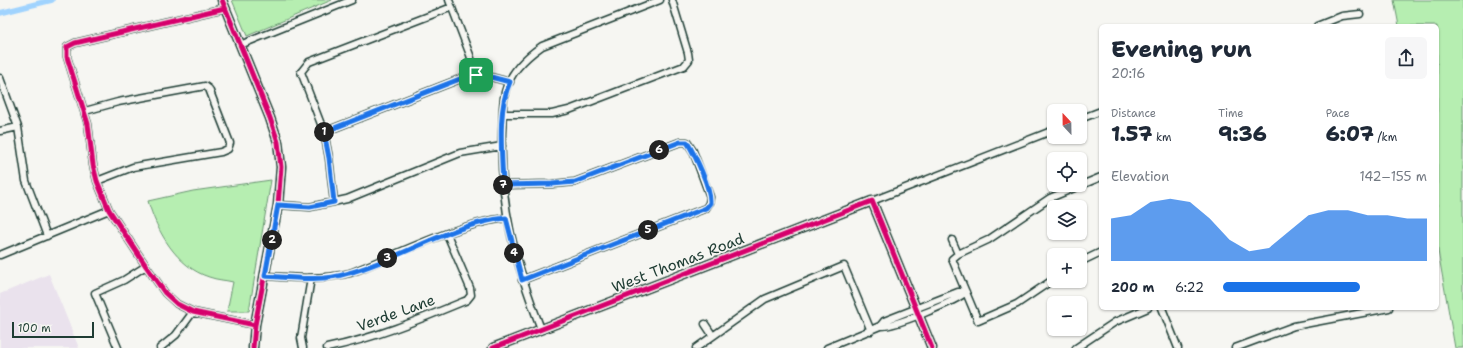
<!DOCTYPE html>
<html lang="en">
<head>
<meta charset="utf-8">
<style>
	body { margin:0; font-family:"Shantell Sans",sans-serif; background:#f6f6f7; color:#1f2937; height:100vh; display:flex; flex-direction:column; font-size:15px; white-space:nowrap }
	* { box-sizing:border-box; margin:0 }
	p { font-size:13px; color:#747a83 }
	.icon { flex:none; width:22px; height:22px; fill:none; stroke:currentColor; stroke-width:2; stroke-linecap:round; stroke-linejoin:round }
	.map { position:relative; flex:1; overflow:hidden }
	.panel { position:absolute; left:1099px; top:24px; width:340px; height:286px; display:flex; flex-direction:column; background:#fff; border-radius:6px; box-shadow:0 1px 3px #0004 }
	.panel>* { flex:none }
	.needle { width:26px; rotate:338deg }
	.buttons { position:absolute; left:1047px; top:104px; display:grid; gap:8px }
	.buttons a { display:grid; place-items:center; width:40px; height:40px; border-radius:6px; background:#fff; box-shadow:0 1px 3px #0004; font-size:20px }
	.scale { position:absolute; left:12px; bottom:10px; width:82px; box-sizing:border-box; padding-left:4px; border:2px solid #1f3d34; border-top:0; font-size:11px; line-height:14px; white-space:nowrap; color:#1f3d34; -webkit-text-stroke:3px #f6f6f2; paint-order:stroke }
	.pin { position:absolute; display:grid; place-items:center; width:34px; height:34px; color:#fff; margin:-17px; border-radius:8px; box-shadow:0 2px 6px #0006 }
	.km { position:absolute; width:20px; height:20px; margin:-10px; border-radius:50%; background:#222; color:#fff; font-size:11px; line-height:20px; text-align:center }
	.round { display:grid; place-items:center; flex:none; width:42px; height:42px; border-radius:6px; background:#f6f6f7 }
	.overview { display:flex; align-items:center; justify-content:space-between; height:68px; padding:0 12px }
	h1 { font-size:22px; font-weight:800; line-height:30px }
	.figures { display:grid; grid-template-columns:repeat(3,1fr); gap:6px; height:68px; padding:4px 12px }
	.figures div { display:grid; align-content:center }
	.figures b { font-size:20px; font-weight:800 }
	.figures small { font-size:11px; font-weight:400 }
	.figures p { font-size:11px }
	.chart { height:112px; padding:8px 12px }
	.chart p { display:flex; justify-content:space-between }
	.chart svg { width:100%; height:72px; margin-top:4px; fill:#1a73e8; opacity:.7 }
	ul { padding:0 12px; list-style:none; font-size:13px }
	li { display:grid; grid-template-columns:64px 48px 1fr; align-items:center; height:30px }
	li i { height:10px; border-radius:5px; background:#1a73e8 }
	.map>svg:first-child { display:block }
	.built { fill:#eae2ed }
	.green { fill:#b6eeb1; stroke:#6a9672 }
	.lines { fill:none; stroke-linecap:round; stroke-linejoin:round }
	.canal { stroke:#a0d3fe; stroke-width:5.5 }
	.minor-casing { stroke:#1f3d34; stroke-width:9 }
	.tertiary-casing { stroke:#1f3d34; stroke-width:11 }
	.minor { stroke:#f6f6f2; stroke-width:6 }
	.tertiary { stroke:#f6f6f2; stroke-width:8 }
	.cycleway-casing { stroke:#f6f6f2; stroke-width:8 }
	.cycleway { stroke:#d6006c; stroke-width:5 }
	.route-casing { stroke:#fff; stroke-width:8 }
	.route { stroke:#1a73e8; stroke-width:5 }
	.labels { text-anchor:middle; stroke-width:3.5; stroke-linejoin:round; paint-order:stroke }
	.street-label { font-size:15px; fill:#1f3d34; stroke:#f6f6f2 }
</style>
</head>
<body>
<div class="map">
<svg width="1463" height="348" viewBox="0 0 1463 348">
	<rect width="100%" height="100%" fill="#f6f6f2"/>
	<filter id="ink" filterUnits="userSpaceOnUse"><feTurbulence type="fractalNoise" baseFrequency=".025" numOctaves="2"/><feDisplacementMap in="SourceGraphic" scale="8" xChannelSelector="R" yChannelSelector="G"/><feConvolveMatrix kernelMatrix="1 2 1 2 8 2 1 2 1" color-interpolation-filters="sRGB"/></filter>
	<g filter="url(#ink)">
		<path class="built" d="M49,274L79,348H0V294Z"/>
		<path class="green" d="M232,0H332L247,36Z
			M1394,0H1463V348H1455L1437,245V26H1399Z
			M271,180L249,311H227L233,282C225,280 217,280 209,277C177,267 157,232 148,201L193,191Z"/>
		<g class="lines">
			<path class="canal" d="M0,13L52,0"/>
			<defs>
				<path id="minor" d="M449,0L470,55L476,75
					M225,8L75,43L67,47V57L88,124L93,165L97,181L109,210L146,266L165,293L177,304L193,312L255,325
					M1317,26L1342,16L1360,14
					M240,45L352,0
					M0,78L18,127L26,181L47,236
					M85,111L118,102L205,86L209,89L230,143L228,149L221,152L133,167L97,181
					M503,114H552L569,110L684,66L689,60L688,53L672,0
					M1080,119L1101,111
					M0,131L18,127
					M324,132L470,75L487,76L510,82
					M503,185L552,184L575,182L680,142H687L693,151L710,197L709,203L706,208L522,280
					M872,201L1054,130
					M334,202L329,158L324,132L301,72L309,62L452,7
					M278,205L310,207L347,199L460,153L502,146
					M952,240L958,254L952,259L978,321L1017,304L1054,279
					M958,254L988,240L1050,198L1101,177
					M0,255L109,210
					M1080,262L1101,252
					M265,276C294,278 322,280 350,273C398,254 456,224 506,218
					M1162,308L1178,348
					M705,324L713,336
					M880,326C892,328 957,301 966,292
					M541,329C515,262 499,205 502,132C503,119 502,105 505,92C510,72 526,57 542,46L660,0
					M118,348L95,293L124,280L146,266
					M160,348L176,335L193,312
					M303,348L301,338L311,278
					M327,348C376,338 421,319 467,300L471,295L470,288L447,234
					M696,348L765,299L844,266L871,331
					M827,348L880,326L884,321L958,292H966
					M1076,348L1115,322L1148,308
					M1235,348L1294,326L1389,308"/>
				<path id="tertiary" d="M222,0L270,118L278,142L281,167L278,205L255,325L253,348
					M493,348L872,201L932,348"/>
			</defs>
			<use href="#minor" class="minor-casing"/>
			<use href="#tertiary" class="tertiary-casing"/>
			<use href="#minor" class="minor"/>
			<use href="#tertiary" class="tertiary"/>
			<defs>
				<path id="cycleway" d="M222,0L270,118L278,142L281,167L278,205L255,325L253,348
					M225,8L75,43L67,47V57L88,124L93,165L97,181L109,210L146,266L165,293L177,304L193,312L255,325
					M493,348L872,201L932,348"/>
			</defs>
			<use href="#cycleway" class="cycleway-casing"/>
			<use href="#cycleway" class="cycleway"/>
		</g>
	</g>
	<g class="lines" filter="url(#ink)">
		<defs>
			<path id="route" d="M470,75L487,76L510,82C497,110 502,154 503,185L552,184L575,182L680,142H687C695,155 711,188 710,203L706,208L522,280L506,218C450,224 403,258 349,273C322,282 293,278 265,276L278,205L310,207L334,202L329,158L324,132Z"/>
		</defs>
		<use href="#route" class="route-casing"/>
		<use href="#route" class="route"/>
	</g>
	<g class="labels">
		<g class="street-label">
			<text transform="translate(678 263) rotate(-21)" y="5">West Thomas Road</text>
			<text transform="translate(396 313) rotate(-20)" y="5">Verde Lane</text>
		</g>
	</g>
</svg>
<div class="buttons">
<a><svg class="needle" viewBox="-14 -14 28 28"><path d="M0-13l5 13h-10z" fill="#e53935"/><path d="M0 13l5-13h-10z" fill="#747a83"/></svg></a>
<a><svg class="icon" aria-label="locate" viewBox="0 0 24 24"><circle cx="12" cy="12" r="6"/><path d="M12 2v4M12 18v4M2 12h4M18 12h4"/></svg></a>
<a><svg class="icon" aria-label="layers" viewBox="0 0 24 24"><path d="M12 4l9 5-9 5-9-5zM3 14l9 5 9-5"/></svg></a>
<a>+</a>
<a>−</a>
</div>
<div class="scale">100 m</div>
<div class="pin" style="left:476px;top:75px;background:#1e9e55"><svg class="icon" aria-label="arrive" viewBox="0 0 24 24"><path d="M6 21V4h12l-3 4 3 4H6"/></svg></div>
<b class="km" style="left:324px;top:132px">1</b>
<b class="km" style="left:272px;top:240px">2</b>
<b class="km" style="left:387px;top:258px">3</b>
<b class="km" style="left:514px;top:253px">4</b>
<b class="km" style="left:648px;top:230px">5</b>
<b class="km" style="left:659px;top:150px">6</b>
<b class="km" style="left:503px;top:185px">7</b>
<section class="panel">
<div class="overview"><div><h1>Evening run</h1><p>20:16</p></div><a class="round"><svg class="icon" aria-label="share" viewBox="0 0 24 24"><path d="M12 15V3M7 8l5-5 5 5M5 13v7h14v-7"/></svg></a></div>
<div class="figures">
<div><p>Distance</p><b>1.57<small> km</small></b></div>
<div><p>Time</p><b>9:36</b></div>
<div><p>Pace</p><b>6:07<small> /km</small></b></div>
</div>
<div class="chart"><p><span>Elevation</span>142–155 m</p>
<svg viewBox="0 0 160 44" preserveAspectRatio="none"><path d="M0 44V18L10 16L20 8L30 6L40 8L50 18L60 31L70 38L80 36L90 26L100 16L110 13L120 13L130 16L140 16L150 18L160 18V44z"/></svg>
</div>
<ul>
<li><b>200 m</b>6:22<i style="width:67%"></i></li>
</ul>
</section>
</div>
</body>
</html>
